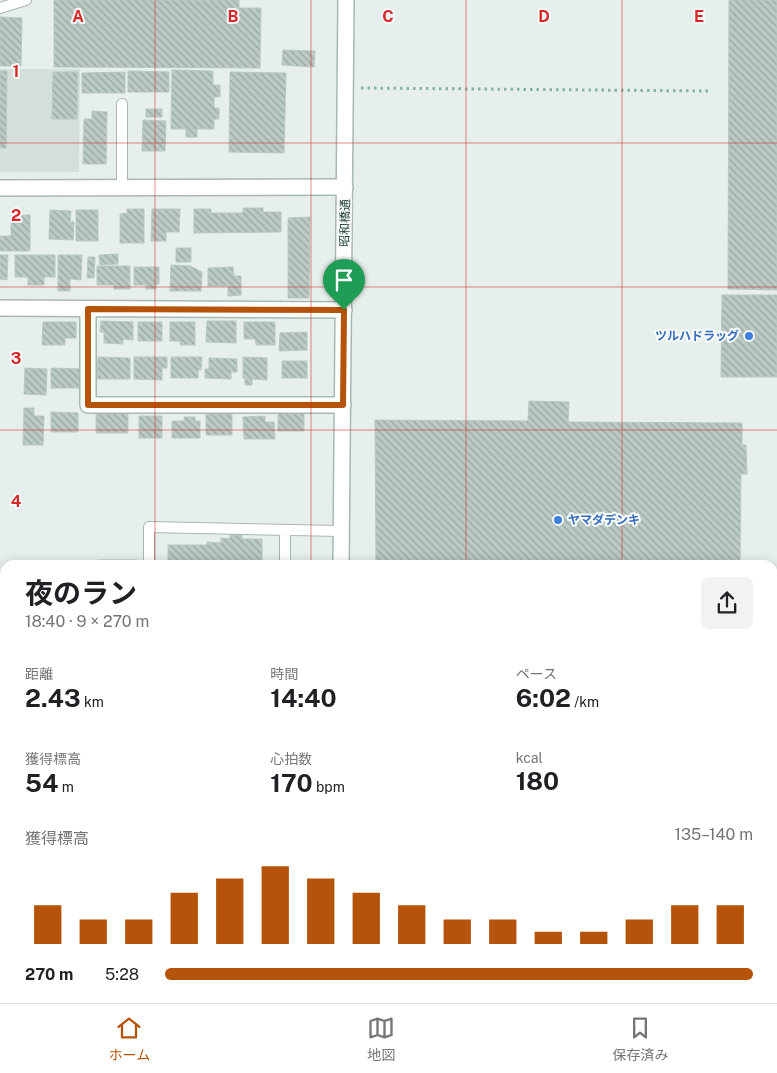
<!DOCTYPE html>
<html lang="ja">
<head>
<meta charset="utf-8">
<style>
	body { margin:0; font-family:"Public Sans","Noto Sans JP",sans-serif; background:#f2f2f2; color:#202124; height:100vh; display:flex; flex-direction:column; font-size:19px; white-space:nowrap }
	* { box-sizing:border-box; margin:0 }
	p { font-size:16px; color:#757577 }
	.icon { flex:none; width:28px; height:28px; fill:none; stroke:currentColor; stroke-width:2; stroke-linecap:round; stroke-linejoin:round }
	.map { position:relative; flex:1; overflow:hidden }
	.side { position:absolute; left:0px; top:560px; width:778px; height:444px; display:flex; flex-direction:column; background:#fff; border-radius:15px 15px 0 0; box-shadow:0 2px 12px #0003 }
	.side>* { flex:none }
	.pin { position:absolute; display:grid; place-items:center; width:42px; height:42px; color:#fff; margin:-51px -21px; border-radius:50% 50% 50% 0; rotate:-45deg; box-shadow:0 0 5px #0007 }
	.pin .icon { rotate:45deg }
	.round { display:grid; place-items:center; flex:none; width:52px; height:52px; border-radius:8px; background:#f2f2f2 }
	.overview { display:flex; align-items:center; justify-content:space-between; height:85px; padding:0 25px }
	h1 { font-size:28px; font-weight:700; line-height:38px }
	.figures { display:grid; grid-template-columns:repeat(3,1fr); gap:8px; height:85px; padding:5px 25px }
	.figures div { display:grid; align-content:center }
	.figures b { font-size:25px; font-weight:700 }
	.figures small { font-size:14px; font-weight:400 }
	.figures p { font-size:14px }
	.chart { height:140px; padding:10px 25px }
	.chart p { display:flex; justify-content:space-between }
	.chart svg { width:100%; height:90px; margin-top:5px; stroke:#b45309; stroke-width:6 }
	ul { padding:0 25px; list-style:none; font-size:16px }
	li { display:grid; grid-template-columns:80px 60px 1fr; align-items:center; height:38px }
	li i { height:12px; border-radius:6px; background:#b45309 }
	.tab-bar { display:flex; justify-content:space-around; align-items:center; height:70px; border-top:1px solid #e0e0e0; background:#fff; font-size:14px; color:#757577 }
	.tab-bar a { display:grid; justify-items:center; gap:2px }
	.tab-bar .active { color:#b45309 }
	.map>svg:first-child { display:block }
	.built { fill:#d4dfda }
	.building { fill:url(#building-back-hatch); stroke:#b8c9c2 }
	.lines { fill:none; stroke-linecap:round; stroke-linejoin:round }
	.service-casing { stroke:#a8b8b2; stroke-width:12 }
	.minor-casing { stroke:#a8b8b2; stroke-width:18 }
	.tertiary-casing { stroke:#a8b8b2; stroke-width:18 }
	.secondary-casing { stroke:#a4bbb3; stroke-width:18 }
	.path { stroke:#86b3a5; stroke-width:3; stroke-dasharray:2.5 4; stroke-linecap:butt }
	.service { stroke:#fff; stroke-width:10 }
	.minor { stroke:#fff; stroke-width:15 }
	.tertiary { stroke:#fff; stroke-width:15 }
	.secondary { stroke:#fff; stroke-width:15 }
	.route-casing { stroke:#fff; stroke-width:10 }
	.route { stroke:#b45309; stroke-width:6 }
	.grid { fill:none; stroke:#d62828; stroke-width:1; stroke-opacity:0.55 }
	.shop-dot { fill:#3f7fe0; stroke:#f7fbf9; stroke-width:2 }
	.labels { text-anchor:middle; stroke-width:4; stroke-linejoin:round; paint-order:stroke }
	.street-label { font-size:12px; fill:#24423a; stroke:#f7fbf9 }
	.shop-label { font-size:12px; font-weight:bold; fill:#366cbe; stroke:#f7fbf9; text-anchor:end }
	.grid-label { font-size:16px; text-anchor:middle; font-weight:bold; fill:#d62828; stroke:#f7fbf9; stroke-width:4; stroke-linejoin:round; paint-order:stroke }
</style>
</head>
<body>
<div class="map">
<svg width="777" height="1003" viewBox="0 0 777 1003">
	<defs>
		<pattern id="building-back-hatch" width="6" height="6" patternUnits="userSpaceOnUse" patternTransform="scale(1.25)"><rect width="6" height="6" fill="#bbcac4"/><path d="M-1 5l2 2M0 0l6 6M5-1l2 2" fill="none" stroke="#98a6a0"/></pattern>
	</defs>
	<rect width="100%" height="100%" fill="#e6efeb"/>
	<path class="built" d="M0,69H80L79,172H0Z"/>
	<path class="building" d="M54,0H239V8H261L260,68L54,67Z
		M729,0H777V290L728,289Z
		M0,17L22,18L21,66H0Z
		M283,50L315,51L314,67L282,65Z
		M172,70L213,71V85H220V97H214V108H219V119H214V129H197V137H186V129H171Z
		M0,71H7L6,148H0Z
		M128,71L169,72V92H128Z
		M53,72H78L77,119H52Z
		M125,72V93H82V73Z
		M230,72L286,73L284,153L229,152Z
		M146,109H162V117H146Z
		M92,111L107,112L106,164H83L84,119H92Z
		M143,120L166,121L165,151H142Z
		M243,208H263V212H281V232L194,233V209H211V213H243Z
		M127,209H144V243H120V214L127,213Z
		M152,209H180L179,232H166V241H151Z
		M50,210L71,211L70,222H74L73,240L49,239Z
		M76,210H98V241H76Z
		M11,215H30V251H0V236H11Z
		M310,217L309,298H288V218Z
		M176,248H191V262H176Z
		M118,254V264L100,265L99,255Z
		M0,255H8L7,280L0,279Z
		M15,255H55V277H44V285H28V277H15Z
		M58,255H82L81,280L70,279V291H58Z
		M88,257H95L94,278H87Z
		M171,265L190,266L202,272L201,291H170Z
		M97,266H130V289H114V285H97Z
		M134,267H159V284H156V289H146V285H134Z
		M233,267L234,276H241V295L228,296V286H208V268Z
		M722,295H777V377H721Z
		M101,321L133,322V340L123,339V344L104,343V332H100Z
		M207,321H236V343L206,342Z
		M43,322H76V338H65V345H42Z
		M138,322H162V341H138Z
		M170,322H195V345H180V341H170Z
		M244,322H275V345H256L255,339H244Z
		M307,332V350L279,351L280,333Z
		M98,357L130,358V379H97Z
		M134,357H167V368H162V380L134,379Z
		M171,357H202L201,370H198V378H171Z
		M243,357L267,358V380L252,379V385H245V379L243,378Z
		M209,358L237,359V372H231V379L205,378V369H209Z
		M282,361H307V378H282Z
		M25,368L47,369L46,395L24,394Z
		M51,368L80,369V388H51Z
		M529,401L569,402L568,422L742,423V445H746L747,474H741L740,565H376L375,420L528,421Z
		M24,408H34V416H44L43,445H23Z
		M96,410L128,413V433H96Z
		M278,411H304V431H278Z
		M51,412L78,413V432H51Z
		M206,412H232V435H206Z
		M139,416H162V438H139Z
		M265,416V422H274L275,439H244L243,417Z
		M184,417H195V421H200V438H172V421H184Z
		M230,535H242V539H262V565H168V545H207V542L221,543V538L230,539Z
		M98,560H137V565H98Z
		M0,661H5V715H0Z
		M0,864H5V897H0Z
		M31,999H76V1003H31Z
		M417,999H443L444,1003H417Z
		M447,999H470L471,1003H447Z
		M622,999H655V1003H622Z"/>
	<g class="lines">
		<defs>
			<path id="service" d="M0,8L26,0
				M122,188V104
				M285,530V565
				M149,565V527L341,531
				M99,1003V999
				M128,1003V999"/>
			<path id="minor" d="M0,188L345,187
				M0,308L344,310
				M88,309V405H343
				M337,999V1003"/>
			<path id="tertiary" d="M341,565L346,0"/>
			<path id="secondary" d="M0,939H5
				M772,945H777"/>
		</defs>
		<use href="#service" class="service-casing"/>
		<use href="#minor" class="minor-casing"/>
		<use href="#tertiary" class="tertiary-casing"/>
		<use href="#secondary" class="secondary-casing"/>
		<path class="path" d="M361,88L709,91"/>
		<use href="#service" class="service"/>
		<use href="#minor" class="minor"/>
		<use href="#tertiary" class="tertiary"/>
		<use href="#secondary" class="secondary"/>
	</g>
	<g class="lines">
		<defs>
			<path id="route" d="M88,309L344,310L343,405H88Z"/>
		</defs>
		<use href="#route" class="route-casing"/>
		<use href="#route" class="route"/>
	</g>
	<path class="grid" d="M155,0V565M311,0V565M466,0V565M622,0V565M0,143H777M0,287H777M0,430H777M0,573H5M772,573H777M0,716H5M772,716H777M0,860H5M772,860H777M155,999V1003M311,999V1003M466,999V1003M622,999V1003"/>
	<g class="shop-dot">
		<circle cx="749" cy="336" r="5"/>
		<circle cx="558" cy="520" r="5"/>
	</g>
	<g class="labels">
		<g class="street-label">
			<text transform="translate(345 223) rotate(-89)" y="4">昭和橋通</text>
		</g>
		<g class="shop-label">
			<text x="739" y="340">ツルハドラッグ</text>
			<text x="568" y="524" text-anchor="start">ヤマダデンキ</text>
		</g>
	</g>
	<g class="grid-label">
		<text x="78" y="22">A</text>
		<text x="233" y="22">B</text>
		<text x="388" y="22">C</text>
		<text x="544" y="22">D</text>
		<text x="699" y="22">E</text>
		<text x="16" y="77">1</text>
		<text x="16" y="221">2</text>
		<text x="16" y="364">3</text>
		<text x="16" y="507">4</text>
	</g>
</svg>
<div class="pin" style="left:344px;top:310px;background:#1e9e55"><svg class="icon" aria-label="arrive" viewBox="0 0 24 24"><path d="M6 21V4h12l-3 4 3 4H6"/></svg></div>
<section class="side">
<div class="overview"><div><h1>夜のラン</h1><p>18:40 · 9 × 270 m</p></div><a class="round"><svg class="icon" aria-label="share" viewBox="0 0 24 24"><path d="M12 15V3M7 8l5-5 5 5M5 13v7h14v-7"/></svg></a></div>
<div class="figures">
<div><p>距離</p><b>2.43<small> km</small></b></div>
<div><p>時間</p><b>14:40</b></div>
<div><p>ペース</p><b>6:02<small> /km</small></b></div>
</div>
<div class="figures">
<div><p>獲得標高</p><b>54<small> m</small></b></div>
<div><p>心拍数</p><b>170<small> bpm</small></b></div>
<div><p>kcal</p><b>180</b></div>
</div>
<div class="chart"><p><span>獲得標高</span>135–140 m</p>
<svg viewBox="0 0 160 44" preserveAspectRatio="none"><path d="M5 44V25M15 44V32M25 44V32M35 44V19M45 44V12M55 44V6M65 44V12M75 44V19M85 44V25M95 44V32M105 44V32M115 44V38M125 44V38M135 44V32M145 44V25M155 44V25"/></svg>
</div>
<ul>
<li><b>270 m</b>5:28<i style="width:100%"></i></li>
</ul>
</section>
</div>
<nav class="tab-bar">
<a class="active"><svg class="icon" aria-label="home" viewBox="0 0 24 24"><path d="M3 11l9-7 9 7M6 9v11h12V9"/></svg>ホーム</a>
<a><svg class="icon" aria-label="map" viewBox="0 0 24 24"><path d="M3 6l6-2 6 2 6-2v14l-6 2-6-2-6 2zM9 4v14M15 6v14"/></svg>地図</a>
<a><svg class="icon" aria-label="saved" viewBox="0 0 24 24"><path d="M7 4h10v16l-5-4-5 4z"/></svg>保存済み</a>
</nav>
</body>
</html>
